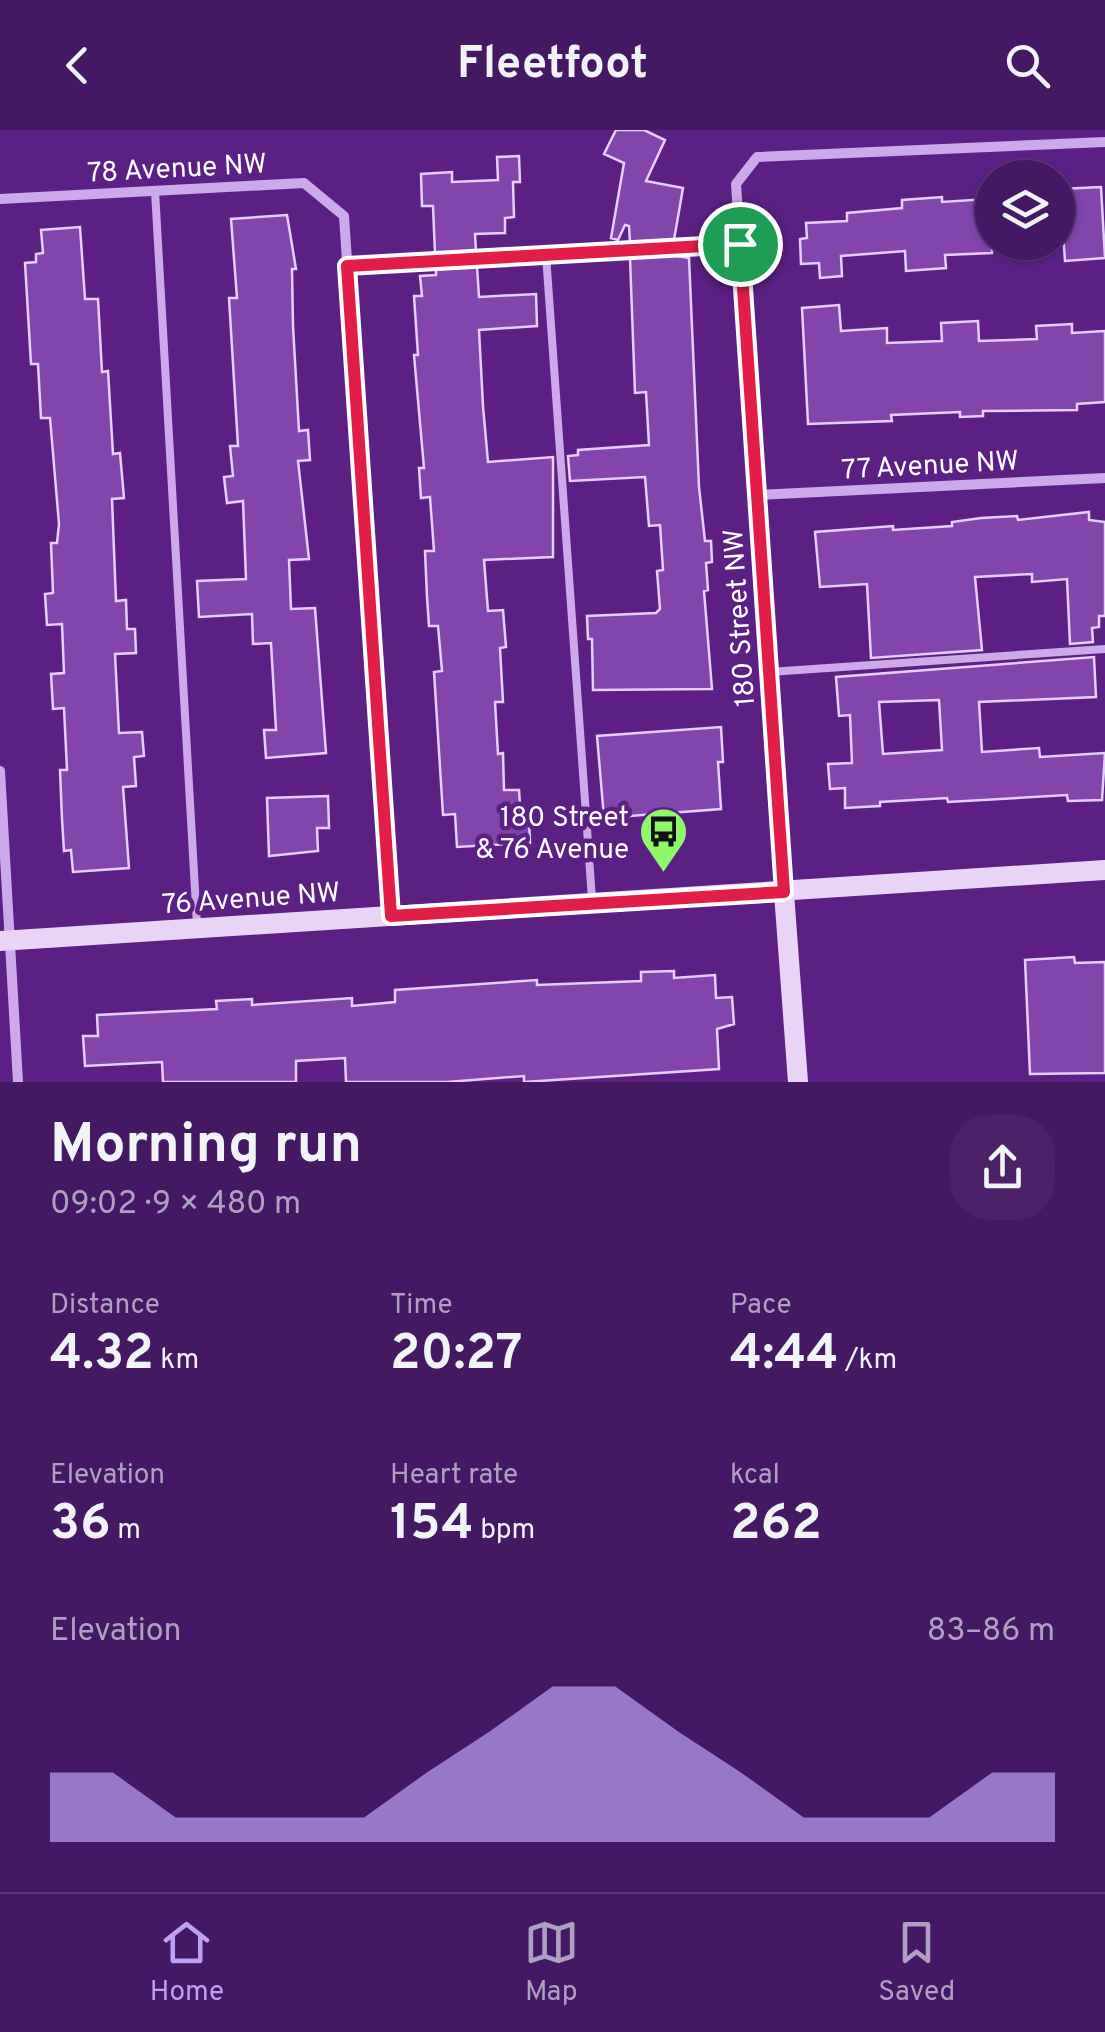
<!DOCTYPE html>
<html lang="en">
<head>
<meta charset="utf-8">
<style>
	body { margin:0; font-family:Overpass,sans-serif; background:#4c216a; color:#f1f3f6; height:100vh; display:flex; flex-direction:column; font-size:38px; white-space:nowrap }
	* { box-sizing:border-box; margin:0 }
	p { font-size:32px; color:#b0a0bf }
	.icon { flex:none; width:55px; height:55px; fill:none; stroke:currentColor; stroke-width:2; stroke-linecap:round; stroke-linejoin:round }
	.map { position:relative; height:952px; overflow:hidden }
	.panel { display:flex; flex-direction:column; background:#451864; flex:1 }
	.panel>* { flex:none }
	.controls { position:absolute; left:975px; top:30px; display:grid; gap:20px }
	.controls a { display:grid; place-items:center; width:100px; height:100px; border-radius:50%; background:#451864; box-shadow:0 2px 8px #0004,0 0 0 2px #5d3778; font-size:50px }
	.pin { position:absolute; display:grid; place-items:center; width:85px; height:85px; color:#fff; margin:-42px; border:5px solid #fff; border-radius:50%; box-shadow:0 2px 10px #0007 }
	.round { display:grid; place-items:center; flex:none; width:105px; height:105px; border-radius:40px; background:#4c216a }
	.overview { display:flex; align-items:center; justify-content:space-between; height:170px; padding:0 50px }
	h1 { font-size:55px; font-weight:700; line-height:75px }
	.stats { display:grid; grid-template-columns:repeat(3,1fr); gap:15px; height:170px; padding:10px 50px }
	.stats div { display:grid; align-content:center }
	.stats b { font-size:50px; font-weight:700 }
	.stats small { font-size:28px; font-weight:400 }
	.stats p { font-size:28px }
	.chart { height:280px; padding:20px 50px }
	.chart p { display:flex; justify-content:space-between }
	.chart svg { width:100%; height:180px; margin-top:10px; fill:#bca0f2; opacity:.7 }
	header { display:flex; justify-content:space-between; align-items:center; height:130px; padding:0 50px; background:#451864; font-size:45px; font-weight:700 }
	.tab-bar { display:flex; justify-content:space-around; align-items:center; height:140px; border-top:2px solid #5d3778; background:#451864; font-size:28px; color:#b0a0bf }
	.tab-bar a { display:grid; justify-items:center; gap:5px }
	.tab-bar .current { color:#bca0f2 }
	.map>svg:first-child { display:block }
	.building { fill:#8145ac; stroke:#e5cef7; stroke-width:2.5; fill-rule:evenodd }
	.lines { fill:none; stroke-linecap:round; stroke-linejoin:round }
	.lane { stroke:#cea9e9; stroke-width:8 }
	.street { stroke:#cea9e9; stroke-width:10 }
	.secondary { stroke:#e9d4f7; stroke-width:20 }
	.route-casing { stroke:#fff; stroke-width:20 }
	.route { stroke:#e11d48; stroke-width:12 }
	.labels { text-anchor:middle; stroke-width:9; stroke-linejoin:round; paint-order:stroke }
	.street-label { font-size:28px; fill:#fff; stroke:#5c2085 }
	.poi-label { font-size:28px; fill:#fff; stroke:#5c2085; text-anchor:end }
</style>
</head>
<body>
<header><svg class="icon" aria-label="back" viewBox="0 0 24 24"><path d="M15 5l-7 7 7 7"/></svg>Fleetfoot<svg class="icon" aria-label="search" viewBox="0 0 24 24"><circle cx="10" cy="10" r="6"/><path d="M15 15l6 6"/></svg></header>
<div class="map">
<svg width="1105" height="952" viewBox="0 0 1105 952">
	<rect width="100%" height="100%" fill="#5c2085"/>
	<path class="building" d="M616,0H644L665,10L646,51L683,58L674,110L630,113L629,96L625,95L618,110L611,108L624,33L604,24Z
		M519,26L520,52H513L514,87L505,88V103L475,104L476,121L435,124L433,76H422L421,44L452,42V52L498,50L497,27Z
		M1101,57L1105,128L1065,131L1060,59Z
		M942,67V72L987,69L988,85H992V123L945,125L946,138L906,141L905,121L841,126L842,146L820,148L819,133L801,134L800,109L807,108L806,93L847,91V83L902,78V70Z
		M287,85L296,139H292L293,196L299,301L308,300L310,330L298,331L309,429L289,430L291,479L315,478L326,623L266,628L264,600H276L271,513L253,514L252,484L199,487L197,451L246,449L243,371L227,373L224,347L233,346L230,316H238L229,168H237L231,89Z
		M80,97L85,169H98L102,242L108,241L113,324L120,323L124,368L112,369L116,471L126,470L127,499H135L136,523L115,524L119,603L142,602L144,626L134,627L136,656L123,657L129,738L73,742L71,720L64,721L62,689L60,640H67L64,578L53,579L51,544L64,543L62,494L47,495L45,464L53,463L51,413H57L59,394L50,288H41L38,234H31L25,133L36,132V124L43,123L41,100Z
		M671,125L689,128L699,357L705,411H711L712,432L706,433L708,460L704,461L712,559L593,560L592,509H588L587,486L656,483L660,479L657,441L663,440L660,395L649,396L645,347L570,351L568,326L578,325V320L649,315L646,262L635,263L630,128Z
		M477,136L479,167L536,164L537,196L479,200L483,276L488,332L553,327V427L484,430L488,481L503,480L506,517L500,518L503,572H495L498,624L503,623L504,660H519L521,690L529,689L530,713L457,717L455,684L443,685L434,542L442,541L438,496H429L427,467L425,421H434L430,367L421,368L419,338H424L414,225H418L414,166H422L420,146L436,145V139Z
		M839,175L841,201L887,198V213L942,211L941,193L978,191L979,211L1037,209L1036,196L1072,194V203L1105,201V272L1077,274V280L983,281V286L960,287V282L891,285L892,291L808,294L802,178Z
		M1089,382V390L1105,392V486H1099V497L1092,498L1093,512L1070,514L1067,449L1032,452V444L975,447L982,520L871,528L867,454L820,457L815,402L893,396V400L952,396V392L981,388L1017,386L1018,390Z
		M1094,527L1096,567L979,572L982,622L1039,618L1040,627L1105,623L1102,670L1068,671L1067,665L948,672L947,668L880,672V676L845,678V658L830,659L828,634L852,633L850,585L839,586L836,547ZM939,570L942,620L883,624L879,572Z
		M721,597L723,632H718L721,679L604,688L597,606Z
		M328,666L329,698H317L318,721L269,726L267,668Z
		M1074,827L1075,833L1105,832V943L1030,944L1025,830Z
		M674,841V848L715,845L716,868L732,867L734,894L717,899L719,939L524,952V946L447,952H346L345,928L296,931V952H163L162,932L85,936L83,906H98L97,885L217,879L216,871L252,869V875L352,868V876L395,872V860L537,850V855L641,851V842Z"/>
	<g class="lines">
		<path class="lane" d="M155,61L197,795
			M546,125L592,769
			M347,136L740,114
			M769,542L1105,519"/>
		<path class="street" d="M0,69L304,53L344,86L391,786
			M757,365L1105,348
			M0,641L18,952
			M784,762L736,54L757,27L1105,12"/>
		<path class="secondary" d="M784,763L798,952
			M0,811L1105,740"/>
	</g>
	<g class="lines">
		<defs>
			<path id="route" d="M740,114L784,762L391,786L347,136Z"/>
		</defs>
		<use href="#route" class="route-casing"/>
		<use href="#route" class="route"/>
	</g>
	<defs>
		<symbol id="bus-pin" viewBox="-11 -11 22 30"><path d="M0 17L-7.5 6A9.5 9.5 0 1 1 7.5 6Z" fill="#8ff76a" stroke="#5c2085"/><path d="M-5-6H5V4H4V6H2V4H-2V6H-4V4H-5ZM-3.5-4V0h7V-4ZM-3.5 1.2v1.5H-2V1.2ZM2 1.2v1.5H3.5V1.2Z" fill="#111"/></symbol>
	</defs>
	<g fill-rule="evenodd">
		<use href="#bus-pin" x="636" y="674" width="55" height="75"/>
	</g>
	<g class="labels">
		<g class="street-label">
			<text transform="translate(177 37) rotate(-3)" y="10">78 Avenue NW</text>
			<text transform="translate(930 334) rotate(-3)" y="10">77 Avenue NW</text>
			<text transform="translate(738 488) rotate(-94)" y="10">180 Street NW</text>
			<text transform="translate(251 767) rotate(-4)" y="10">76 Avenue NW</text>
		</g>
		<g class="poi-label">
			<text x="629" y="696">180 Street<tspan x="629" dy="32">&amp; 76 Avenue</tspan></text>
		</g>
	</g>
</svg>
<div class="controls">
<a><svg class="icon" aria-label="layers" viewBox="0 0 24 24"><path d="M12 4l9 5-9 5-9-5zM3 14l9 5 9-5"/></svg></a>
</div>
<div class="pin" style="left:740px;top:114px;background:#1e9e55"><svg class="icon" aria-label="arrive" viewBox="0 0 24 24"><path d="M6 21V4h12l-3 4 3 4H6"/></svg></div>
</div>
<section class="panel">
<div class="overview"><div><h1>Morning run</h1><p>09:02 · 9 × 480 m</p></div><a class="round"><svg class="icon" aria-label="share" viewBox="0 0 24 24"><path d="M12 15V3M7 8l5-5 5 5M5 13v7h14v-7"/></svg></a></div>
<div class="stats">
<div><p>Distance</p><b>4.32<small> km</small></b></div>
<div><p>Time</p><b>20:27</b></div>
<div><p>Pace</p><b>4:44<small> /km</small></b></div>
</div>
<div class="stats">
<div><p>Elevation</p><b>36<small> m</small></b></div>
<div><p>Heart rate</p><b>154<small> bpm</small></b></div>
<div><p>kcal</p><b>262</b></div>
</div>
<div class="chart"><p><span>Elevation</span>83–86 m</p>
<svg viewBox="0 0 160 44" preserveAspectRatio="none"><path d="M0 44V27L10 27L20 38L30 38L40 38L50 38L60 27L70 17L80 6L90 6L100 17L110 27L120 38L130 38L140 38L150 27L160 27V44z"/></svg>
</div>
</section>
<nav class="tab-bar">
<a class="current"><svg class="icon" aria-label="home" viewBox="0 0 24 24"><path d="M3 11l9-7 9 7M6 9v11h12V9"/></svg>Home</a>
<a><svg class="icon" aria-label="map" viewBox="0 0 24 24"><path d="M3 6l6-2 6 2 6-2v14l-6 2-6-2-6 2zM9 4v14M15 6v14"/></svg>Map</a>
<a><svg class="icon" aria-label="saved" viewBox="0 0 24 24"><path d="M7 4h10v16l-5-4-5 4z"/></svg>Saved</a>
</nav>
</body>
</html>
